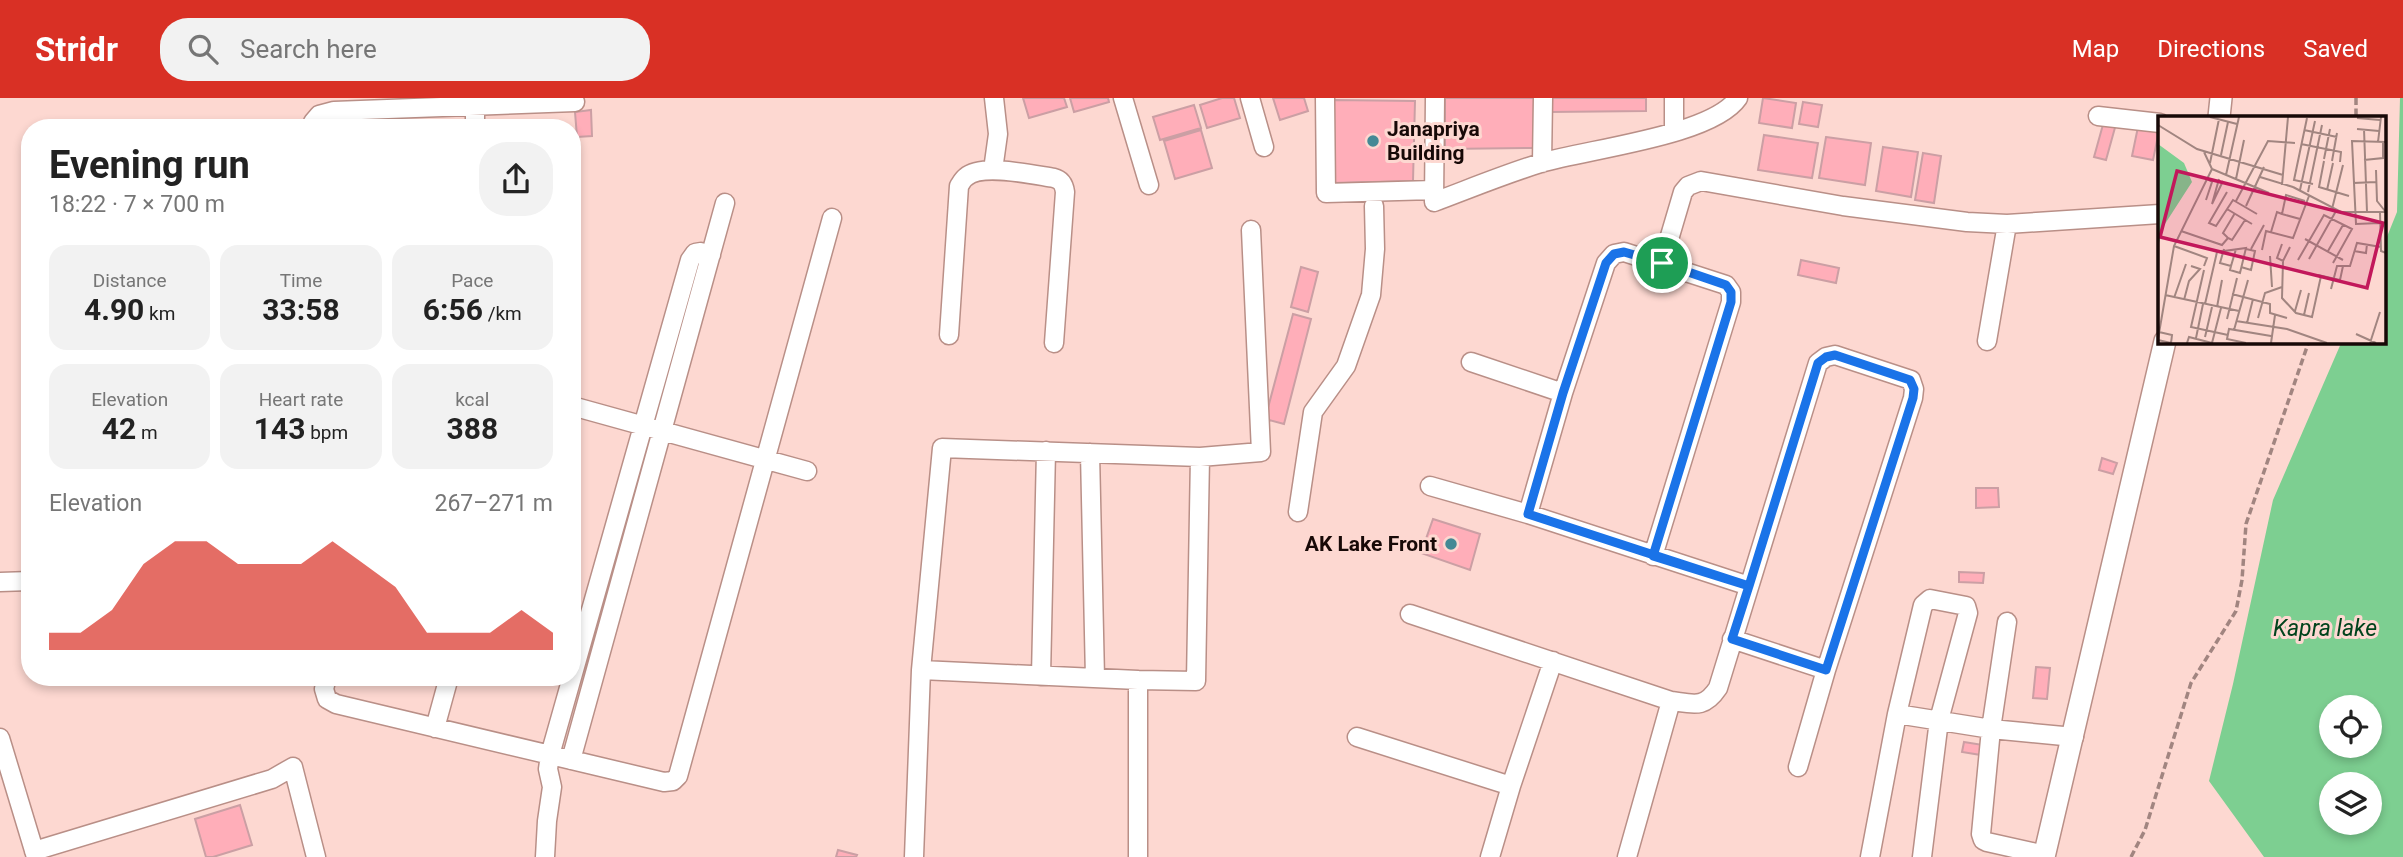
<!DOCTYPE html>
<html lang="en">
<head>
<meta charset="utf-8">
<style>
	body { margin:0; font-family:Roboto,sans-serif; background:#f2f2f2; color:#222; height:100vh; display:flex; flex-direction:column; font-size:26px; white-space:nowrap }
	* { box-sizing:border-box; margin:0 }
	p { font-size:23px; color:#767676 }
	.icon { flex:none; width:38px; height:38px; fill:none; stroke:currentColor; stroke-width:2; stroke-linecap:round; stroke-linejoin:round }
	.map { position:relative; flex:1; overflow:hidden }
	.side { position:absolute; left:21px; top:21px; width:560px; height:567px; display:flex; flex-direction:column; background:#fff; border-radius:28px; box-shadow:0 4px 10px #0003 }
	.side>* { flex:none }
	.buttons { position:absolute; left:2319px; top:597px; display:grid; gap:14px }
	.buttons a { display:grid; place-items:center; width:63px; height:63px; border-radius:50%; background:#fff; box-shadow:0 4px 10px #0003; font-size:35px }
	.pin { position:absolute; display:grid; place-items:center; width:60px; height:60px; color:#fff; margin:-30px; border:4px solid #fff; border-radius:50%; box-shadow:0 2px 7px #0007 }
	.round { display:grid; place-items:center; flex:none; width:74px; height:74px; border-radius:28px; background:#f2f2f2 }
	.head { display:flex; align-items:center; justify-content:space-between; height:119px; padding:0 28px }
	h1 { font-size:38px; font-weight:700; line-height:52px }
	.figures { display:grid; grid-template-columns:repeat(3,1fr); gap:10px; height:119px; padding:7px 28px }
	.figures div { display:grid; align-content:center; border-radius:18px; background:#f2f2f2; text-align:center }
	.figures b { font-size:30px; font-weight:700 }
	.figures small { font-size:19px; font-weight:400 }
	.figures p { font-size:19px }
	.chart { height:196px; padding:14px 28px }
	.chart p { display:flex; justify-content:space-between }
	.chart svg { width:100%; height:126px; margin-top:7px; fill:#d93025; opacity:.7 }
	header { display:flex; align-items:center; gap:42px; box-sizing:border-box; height:98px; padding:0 35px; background:#d93025; color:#fff }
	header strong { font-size:33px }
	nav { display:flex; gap:38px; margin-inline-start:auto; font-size:24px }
	.search { width:490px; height:63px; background:#f2f2f2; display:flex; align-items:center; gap:18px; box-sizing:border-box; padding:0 24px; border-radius:28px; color:#767676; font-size:26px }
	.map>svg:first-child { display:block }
	.water { fill:#7dcf91; fill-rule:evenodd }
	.building { fill:#ffaeb9; stroke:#cb9fa4; stroke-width:2 }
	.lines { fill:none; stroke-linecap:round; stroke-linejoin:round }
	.minor-casing { stroke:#b98f87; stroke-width:21 }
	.tertiary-casing { stroke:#b98f87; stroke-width:24 }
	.path { stroke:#a18580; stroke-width:3.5; stroke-dasharray:7 3.5; stroke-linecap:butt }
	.minor { stroke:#fff; stroke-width:18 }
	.tertiary { stroke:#fff; stroke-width:21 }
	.route-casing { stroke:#fff; stroke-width:14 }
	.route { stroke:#1a73e8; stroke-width:9 }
	.poi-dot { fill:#448995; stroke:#fdd8d1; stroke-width:2.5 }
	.labels { text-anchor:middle; stroke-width:6; stroke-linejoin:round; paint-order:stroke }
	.poi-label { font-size:21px; font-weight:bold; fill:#170907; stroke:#fdd8d1; text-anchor:start }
	.water-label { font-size:23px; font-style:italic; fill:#01431c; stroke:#fdd8d1 }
	.inset-road { fill:none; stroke:#a18580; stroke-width:2 }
	.view { fill:#c2185b; fill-opacity:0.15; stroke:#c2185b; stroke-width:3.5 }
	.inset-edge { fill:none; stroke:#170907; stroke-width:3.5 }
</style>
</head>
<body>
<header>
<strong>Stridr</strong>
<div class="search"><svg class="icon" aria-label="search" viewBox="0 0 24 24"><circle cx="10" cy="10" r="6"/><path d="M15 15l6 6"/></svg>Search here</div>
<nav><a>Map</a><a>Directions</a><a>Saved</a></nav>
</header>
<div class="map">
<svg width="2403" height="759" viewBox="0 0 2403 759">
	<rect width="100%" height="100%" fill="#fdd8d1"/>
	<path class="water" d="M2400,0H2403V759H2264L2209,683L2233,586L2273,402L2342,243H2384V146L2397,114ZM2331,609H2370V648H2331ZM2331,686H2370V724H2331Z"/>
	<path class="building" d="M1023,0H1064L1067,9L1029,20Z
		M1070,0H1108L1109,4L1074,14Z
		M1222,0H1234L1240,20L1207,30L1200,7Z
		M1273,0H1304L1308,13L1280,22Z
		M1445,0H1534L1533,50L1445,51Z
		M1551,0H1646V13L1550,14Z
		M1763,0L1796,5L1792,30L1759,25Z
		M1334,2L1415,3L1413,83L1331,85Z
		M1803,4L1822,7L1818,29L1799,26Z
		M1194,7L1201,30L1160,42L1153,19Z
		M591,12L592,38L577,39L575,14Z
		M2104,23L2116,26L2106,62L2094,59Z
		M2138,29L2159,33L2153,62L2132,58Z
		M1201,32L1212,70L1175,81L1164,43Z
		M1764,37L1818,45L1812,80L1758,72Z
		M1826,39L1871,45L1865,87L1819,80Z
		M1883,49L1918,54L1911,99L1876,93Z
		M1923,55L1941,58L1934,105L1915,102Z
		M1801,162L1839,170L1836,185L1798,177Z
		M1301,169L1318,174L1308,214L1291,209Z
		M1293,216L1311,221L1284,326L1265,321Z
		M2102,360L2117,365L2113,376L2099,372Z
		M1976,390H1998L1999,409L1976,410Z
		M1433,421L1480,436L1470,472L1421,455Z
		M1959,474L1984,475L1983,485L1959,484Z
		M2036,569L2050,570L2047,601L2033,600Z
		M272,579H308V585L272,583Z
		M1964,644L1983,647L1981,657L1962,654Z
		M240,707L252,747L213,759H206L195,721Z
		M838,752L857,757L856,759H836Z"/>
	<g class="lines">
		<defs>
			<path id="minor" d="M1123,0L1149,87
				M1250,0L1264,49
				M1325,0L1326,95L1434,92
				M1435,0L1434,104C1469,91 1505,76 1541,65C1587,51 1712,38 1738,0
				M475,9V30
				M2098,18L2160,25
				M314,30L313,24L319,17L334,13L575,4
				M1674,34V0
				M1542,65L1543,0
				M993,72L998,36L994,0
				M1662,165L1683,94L1688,88L1701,83L1843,108L1967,124L2007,126L2160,116
				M949,237L959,88C961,85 963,81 966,79C982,65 1034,77 1054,80C1062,82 1064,87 1065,94L1054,245
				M1987,243L2007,126
				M1471,264L1563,295
				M572,308L807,373
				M1090,355L1095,580
				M1430,388L1528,416L1749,488
				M1298,414L1313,314L1346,268L1371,197L1375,151L1374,108
				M1528,416L1563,295L1606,165L1614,156L1624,154L1726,187L1731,194V204L1653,458
				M0,484L30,483
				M1410,516L1671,603C1694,606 1704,611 1718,590L1818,265L1826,259L1835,257L1911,282L1914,291L1913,300L1826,572L1798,669
				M2007,524L1991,631L1981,736L1983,742L1987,744L2045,757
				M1732,541L1826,572
				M921,572L1138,582V759
				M1041,578L1046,353
				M327,579L324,591L327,601L336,606L664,684L673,683L678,678L832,120
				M1138,582L1196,583L1200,359
				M1897,616L1991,631L2074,639
				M435,630L449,579
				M1357,639L1511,688
				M0,640L36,759
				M571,662L725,105
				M34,753L272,681L293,669L316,759
				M545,759L547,723L552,689L548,671L550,657L690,162L695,155L701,154L711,157
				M914,759L921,572L942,350L1200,359L1261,354L1251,132
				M1490,759L1511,688L1553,563
				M1627,759L1671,603
				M1870,759L1897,616L1923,507L1930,501L1966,508L1968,515L1939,622L1922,759"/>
			<path id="tertiary" d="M2219,19L2221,0
				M2044,759L2165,243"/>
		</defs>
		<use href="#minor" class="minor-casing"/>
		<use href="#tertiary" class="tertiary-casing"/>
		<path class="path" d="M2356,0V19
			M2131,759L2145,732L2191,585L2236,513L2242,482L2246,426L2309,243"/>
		<use href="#minor" class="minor"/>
		<use href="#tertiary" class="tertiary"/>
	</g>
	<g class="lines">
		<defs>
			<path id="route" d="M1662,165L1726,187L1731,194V204L1653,458L1749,488L1732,541L1826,572L1913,300L1914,291L1910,282L1835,257L1826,259L1818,265L1749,488L1528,416L1563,295L1606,165L1614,156L1624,154L1662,165"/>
		</defs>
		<use href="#route" class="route-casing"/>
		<use href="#route" class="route"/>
	</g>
	<g class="poi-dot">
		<circle cx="1373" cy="43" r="7"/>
		<circle cx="1451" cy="446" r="7"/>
	</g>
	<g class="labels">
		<g class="poi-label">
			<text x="1387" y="38">Janapriya<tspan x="1387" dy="24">Building</tspan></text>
			<text x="1437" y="453" text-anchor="end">AK Lake Front</text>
		</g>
		<g class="water-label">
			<text x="2325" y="538">Kapra lake</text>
		</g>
	</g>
	<g transform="translate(2158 18)">
		<rect width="228" height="228" fill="#fdd8d1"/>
		<path d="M0,28L26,47L34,66L5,111L0,131Z" fill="#7dcf91"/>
		<path class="inset-road" d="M52,1L79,8M149,2L136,64L155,68M199,2L222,4M0,9L39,33L125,59M172,13L168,33L183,36L182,46M199,13L221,15M206,13L209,96M146,14L179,21M220,26L223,1M143,28L168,33L166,43M63,39L70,6M206,44L225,42V26M166,45L161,71L191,80M174,45L179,17M52,47L61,3M54,53L111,77M218,54L219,85L227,95M68,59L81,1M102,61L135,71M61,63L54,88L65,65M78,63L86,24M218,66L196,67L198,108L222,107M196,67L194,25L228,26M124,69L130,1M135,71L183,96H228M142,74L157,5M169,74L175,47M69,76L51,107L58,110L75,84L99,98M150,76L164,9M48,84L54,66L49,63M78,85L110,25L137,27M88,90L106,51M69,93L94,108M174,93L185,49M222,96L223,135L228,137M77,97L65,117L70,122L74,124L87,104M142,103L124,98L128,79L147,85M23,115L64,129L70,122M113,116L119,96L124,98M147,123L185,144M124,128L119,142L125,145L132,131M16,130L49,142L46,150M66,133L62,147L73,150L78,133M93,133L106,109M104,134L108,115L135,122L151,80M170,135L185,109M196,135L208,137L209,128M112,140L114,171M151,143L178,95M140,144L166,99L194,113L175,147M125,145L124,182L138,197L154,201L163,160M83,151L93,154L97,135L88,133M46,154L33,211L70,219M160,159L182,164L185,150M173,173L179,150H192L199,127L223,131M74,178L112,188V197L129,202M7,179L81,195M16,182L28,148M26,184L31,165L42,153L33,150M47,188L59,136L88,132L82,157L72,154L73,150M59,191L64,164M137,195L143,174M146,199L151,177M100,202L107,177L124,171M69,203L79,162M78,205L129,213L169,227M89,207L95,183M76,214L90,164M198,218L218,227M47,221L54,191M38,222L45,188M0,223L16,130L54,53L46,36M0,224L13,227L14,219L1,216M29,227L31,221L54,227M54,227L63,192M88,227L69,223L71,213L113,220M113,227L117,199M212,227L222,196"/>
		<path class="view" d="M19,55L225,107L209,172L2,121Z"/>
		<rect width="228" height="228" class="inset-edge"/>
	</g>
</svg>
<div class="buttons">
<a><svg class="icon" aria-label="locate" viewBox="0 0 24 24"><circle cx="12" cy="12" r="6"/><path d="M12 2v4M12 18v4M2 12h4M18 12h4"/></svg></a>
<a><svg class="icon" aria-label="layers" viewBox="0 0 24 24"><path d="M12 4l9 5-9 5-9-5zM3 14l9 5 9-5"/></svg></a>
</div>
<div class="pin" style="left:1662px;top:165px;background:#1e9e55"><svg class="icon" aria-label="arrive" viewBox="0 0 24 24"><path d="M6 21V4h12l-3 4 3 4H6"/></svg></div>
<section class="side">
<div class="head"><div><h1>Evening run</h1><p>18:22 · 7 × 700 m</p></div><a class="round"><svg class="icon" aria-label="share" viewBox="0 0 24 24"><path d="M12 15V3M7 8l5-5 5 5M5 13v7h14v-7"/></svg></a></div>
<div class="figures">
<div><p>Distance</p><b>4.90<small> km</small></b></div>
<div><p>Time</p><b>33:58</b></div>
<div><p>Pace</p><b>6:56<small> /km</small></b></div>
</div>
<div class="figures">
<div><p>Elevation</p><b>42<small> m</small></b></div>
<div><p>Heart rate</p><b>143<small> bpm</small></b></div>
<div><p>kcal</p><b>388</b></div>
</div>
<div class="chart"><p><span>Elevation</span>267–271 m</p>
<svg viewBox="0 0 160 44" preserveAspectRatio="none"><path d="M0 44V38L10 38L20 30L30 14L40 6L50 6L60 14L70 14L80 14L90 6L100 14L110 22L120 38L130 38L140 38L150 30L160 38V44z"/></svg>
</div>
</section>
</div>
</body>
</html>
